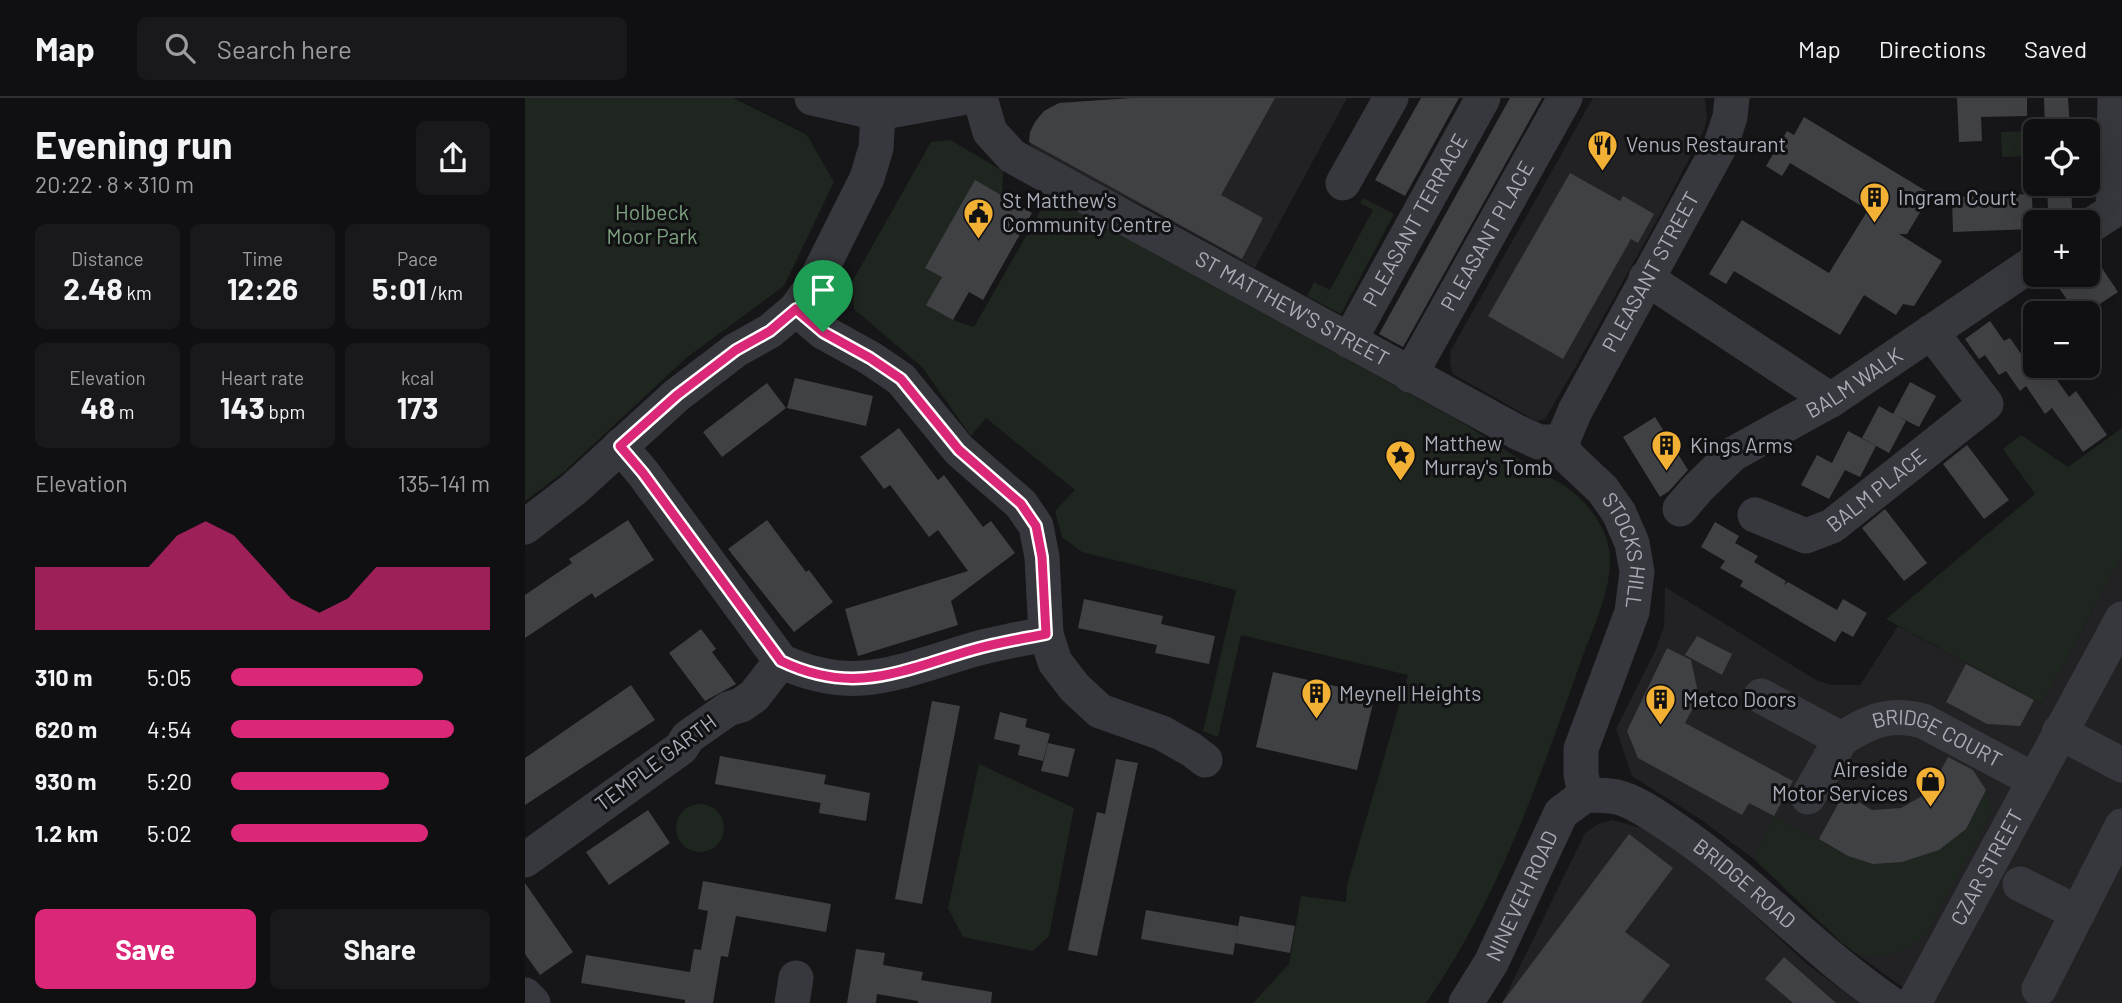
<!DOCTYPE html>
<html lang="en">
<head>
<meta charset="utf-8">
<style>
	body { margin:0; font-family:Barlow,sans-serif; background:#19191b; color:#f1f3f6; height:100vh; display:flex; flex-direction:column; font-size:26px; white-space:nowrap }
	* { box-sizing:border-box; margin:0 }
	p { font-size:23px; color:#9c9d9f }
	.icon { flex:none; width:38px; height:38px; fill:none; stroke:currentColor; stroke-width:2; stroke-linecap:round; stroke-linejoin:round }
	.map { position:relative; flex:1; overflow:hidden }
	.side { display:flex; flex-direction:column; background:#101012; width:525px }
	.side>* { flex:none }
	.buttons { position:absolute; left:1498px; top:21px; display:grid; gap:14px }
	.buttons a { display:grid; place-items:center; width:77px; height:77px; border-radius:10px; background:#101012; box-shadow:0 7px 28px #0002,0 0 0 2px #303032; font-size:35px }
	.pin { position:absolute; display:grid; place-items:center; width:60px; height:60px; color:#fff; margin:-72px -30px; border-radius:50% 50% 50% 0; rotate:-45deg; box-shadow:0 0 7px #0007 }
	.pin .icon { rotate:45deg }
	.round { display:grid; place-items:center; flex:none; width:74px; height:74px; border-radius:10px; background:#19191b }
	.headline { display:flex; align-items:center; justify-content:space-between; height:119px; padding:0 35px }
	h1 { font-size:38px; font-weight:700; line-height:52px }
	.metrics { display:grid; grid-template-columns:repeat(3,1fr); gap:10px; height:119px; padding:7px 35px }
	.metrics div { display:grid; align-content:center; border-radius:10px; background:#19191b; text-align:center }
	.metrics b { font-size:30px; font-weight:700 }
	.metrics small { font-size:19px; font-weight:400 }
	.metrics p { font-size:19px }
	.chart { height:196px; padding:14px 35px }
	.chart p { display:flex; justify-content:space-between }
	.chart svg { width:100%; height:126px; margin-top:7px; fill:#db2777; opacity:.7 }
	.action { display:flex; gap:14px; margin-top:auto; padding:14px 35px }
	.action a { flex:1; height:80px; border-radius:10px; background:#db2777; color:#fff; font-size:28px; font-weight:700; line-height:80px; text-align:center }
	.action a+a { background:#19191b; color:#f1f3f6 }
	ul { padding:0 35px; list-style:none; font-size:23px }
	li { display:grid; grid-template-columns:112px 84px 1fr; align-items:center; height:52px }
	li i { height:18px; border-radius:9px; background:#db2777 }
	header { display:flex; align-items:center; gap:42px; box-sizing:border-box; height:98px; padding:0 35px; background:#101012; border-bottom:2px solid #303032 }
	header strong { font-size:33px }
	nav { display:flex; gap:38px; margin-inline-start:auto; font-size:24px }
	.search { width:490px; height:63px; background:#19191b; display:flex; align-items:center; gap:18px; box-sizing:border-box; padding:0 24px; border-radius:10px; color:#9c9d9f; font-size:26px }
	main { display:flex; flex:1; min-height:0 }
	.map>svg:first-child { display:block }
	.built { fill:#222225 }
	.green { fill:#1e261f }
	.building { fill:#404145 }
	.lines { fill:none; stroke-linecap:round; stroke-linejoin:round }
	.minor { stroke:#37383d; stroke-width:35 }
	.route-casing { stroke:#fff; stroke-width:14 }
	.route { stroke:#db2777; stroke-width:9 }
	.labels { text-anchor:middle; stroke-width:6; stroke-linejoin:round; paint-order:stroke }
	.poi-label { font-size:21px; fill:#a8adb8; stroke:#111113; text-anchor:start }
	.park-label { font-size:21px; fill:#7fa381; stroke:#111113 }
	.street-label { font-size:21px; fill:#a8adb8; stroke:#111113 }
</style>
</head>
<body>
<header>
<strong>Map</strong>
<div class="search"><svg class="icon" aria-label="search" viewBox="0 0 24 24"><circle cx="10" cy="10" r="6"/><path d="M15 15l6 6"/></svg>Search here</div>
<nav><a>Map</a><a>Directions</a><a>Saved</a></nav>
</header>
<main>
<section class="side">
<div class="headline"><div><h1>Evening run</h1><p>20:22 · 8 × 310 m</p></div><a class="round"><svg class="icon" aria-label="share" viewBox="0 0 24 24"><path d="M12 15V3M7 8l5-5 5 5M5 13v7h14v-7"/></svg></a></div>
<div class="metrics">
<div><p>Distance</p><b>2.48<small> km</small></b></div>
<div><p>Time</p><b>12:26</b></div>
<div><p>Pace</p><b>5:01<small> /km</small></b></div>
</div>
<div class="metrics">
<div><p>Elevation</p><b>48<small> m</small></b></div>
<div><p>Heart rate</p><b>143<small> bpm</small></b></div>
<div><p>kcal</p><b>173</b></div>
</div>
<div class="chart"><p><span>Elevation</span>135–141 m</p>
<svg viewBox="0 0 160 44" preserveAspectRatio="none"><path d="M0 44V22L10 22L20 22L30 22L40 22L50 11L60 6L70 11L80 22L90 33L100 38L110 33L120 22L130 22L140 22L150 22L160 22V44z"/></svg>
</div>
<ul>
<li><b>310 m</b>5:05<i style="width:74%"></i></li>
<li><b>620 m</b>4:54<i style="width:86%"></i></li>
<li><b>930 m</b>5:20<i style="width:61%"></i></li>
<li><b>1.2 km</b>5:02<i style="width:76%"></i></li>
</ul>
<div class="action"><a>Save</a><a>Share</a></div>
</section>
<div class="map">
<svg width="1597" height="905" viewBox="0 0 1597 905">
	<rect width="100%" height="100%" fill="#161618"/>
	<path class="built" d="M607,0H822L730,170L623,111L509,54L504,44L505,34L510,24L519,13L534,5Z
		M1068,0H1180L1182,21L1179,32L1137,113L1051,268L1020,321L1011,323L928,276L925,265L926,252Z
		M1597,458V905H1399L1317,845L1229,761L1175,721L1107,678L1091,631L1130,553L1139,529L1140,489L1291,582L1306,587H1335L1373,528L1517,606Z
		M1087,722L1123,732L1190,781L1282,866L1334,905H977L1060,735L1073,726Z"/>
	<path class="green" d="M0,0H208L282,37L309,84L259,188L161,260L40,373L0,403Z
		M1507,33L1508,58L1477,59L1476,34Z
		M425,42L478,73L477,98L417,179L402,207L428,222L449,229L524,98L938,325L1021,378C1051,390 1078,419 1084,451C1090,485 1067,532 1056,563C1014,681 973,803 901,905H728L764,866L776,798L821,804L822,787L883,577L716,537L693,639L678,633L711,492L557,454L537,439L530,413L550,392L461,320L446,338L397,269L329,211L327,184L406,44Z
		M838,100L869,116L816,216L782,198L789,184L805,192L848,112L835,105Z
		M1597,330V458L1517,606L1361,521L1510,396L1478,351L1496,337L1543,369Z
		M454,666L549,710L524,838L508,853L438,839L423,810Z
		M1461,692L1467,714L1404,831L1391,844L1373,855L1344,858L1331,855L1317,845L1229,761L1249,718L1323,758L1348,766L1377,764L1414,752L1441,731Z
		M151 730a24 24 0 1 1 48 0a24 24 0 1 1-48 0Z"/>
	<path class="building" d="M607,0H750L696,97L738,120L717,161L504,44L505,34L510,24L519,13L534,5Z
		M896,0H934L880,98L850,82Z
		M985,0H1017L878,249L854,236Z
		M1432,0H1502V18L1456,19L1457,43L1434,44Z
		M1519,0H1543L1545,33H1520Z
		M1279,19L1406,96L1382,136H1374L1417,163L1389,208L1378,206L1371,217L1339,197L1315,237L1209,173L1201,186L1184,176L1217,122L1304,175L1343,112L1265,65L1257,78L1241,68L1262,33L1269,37Z
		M1045,75L1095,103L1098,98L1129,116L1113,145L1106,141L1038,261L963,218Z
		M450,82L507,115L458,202L444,194L428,222L401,207L417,179L400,170Z
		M1522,86H1546L1547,110L1523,111Z
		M1507,96L1508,131L1428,134L1427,99Z
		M1563,149L1593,194L1561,215H1551L1532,187L1547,177H1563Z
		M1465,223L1479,243L1485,240L1499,260L1505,256L1510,263V268H1514L1522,279L1527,275L1544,299L1551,293L1582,337L1558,354L1527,310L1520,316L1501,288L1495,293L1481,273L1474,277L1460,257L1454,261L1440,241Z
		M270,280L348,298L341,328L262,310Z
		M1385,284L1411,298L1394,329L1368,316Z
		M242,285L261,310L197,359L178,334Z
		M1354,308L1381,323L1364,355L1337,340Z
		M1130,319L1163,372L1144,393L1135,399L1098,339Z
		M374,330L413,382L419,377L458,429L466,423L490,455L426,503L433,527L333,558L320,511L443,473L413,432L404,439L365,387L359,391L335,359Z
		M1323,333L1351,348L1335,379L1320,372L1304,401L1276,387L1292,357L1307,365Z
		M1442,347L1484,402L1459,421L1418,366Z
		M1360,411L1402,465L1379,483L1337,430Z
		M103,422L129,462L70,500L67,495L0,540V497L47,465L44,461Z
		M242,422L281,474L284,472L308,504L269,534L203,451Z
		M1190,424L1214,438L1210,445L1233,458L1229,464L1261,483L1259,487L1263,484L1312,512L1318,501L1342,515L1328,539L1317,533L1310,544L1215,488L1218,483L1195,470L1200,463L1176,449Z
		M559,501L638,518L636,526L690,538L684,566L630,555L632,547L553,530Z
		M176,531L191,551L187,554L211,586L180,603L144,555Z
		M1172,538L1207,556L1197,577L1160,557Z
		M1142,550L1166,562L1174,599L1160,625L1268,683L1249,718L1224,705L1217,717L1113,660L1102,633Z
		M1441,566L1509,602L1495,628L1462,626L1421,604Z
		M748,574L850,597L832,672L731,649Z
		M106,587L130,622L0,707V660Z
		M407,603L435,608L397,806L370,801Z
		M475,614L502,621L499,635L500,629L525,636L518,663L493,657L495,647L469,641Z
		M523,645L550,651L543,679L516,673Z
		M195,658L301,677L299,686L345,695L341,723L294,715L297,696L296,705L190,686Z
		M1423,659L1448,672L1461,692L1441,731L1414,752L1377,764L1348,766L1323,758L1294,741L1319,695L1347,712L1376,710L1404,694Z
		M591,661L613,665L572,858L543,852L572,714L580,716Z
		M123,712L145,745L84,787L61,754Z
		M1104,736L1148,770L1100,834L1145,867L1116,905H977Z
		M178,783L306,806L301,834L211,818L203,859L196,858L188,905H160V902L56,885L61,857L165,874L169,851L176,852L183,813L173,811Z
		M0,785L48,854L15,877L0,856Z
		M621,812L713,828L708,857L616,841Z
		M715,818L770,828L765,855L710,845Z
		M331,851L360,855L358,867L398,874L396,882L467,894L466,905H393V903L352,896L351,905H322Z
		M1259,859L1311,905H1268L1240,881Z"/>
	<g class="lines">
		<g class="minor">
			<path d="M287,0L353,15L436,0"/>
			<path id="s1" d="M455,0L465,34L487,58L992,334L1014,344H1037"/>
			<path d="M818,85L866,0"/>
			<path d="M1563,129L1588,113L1590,0"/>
			<path d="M1121,180L1306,302"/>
			<path d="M271,211L298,234L345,260L376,281L434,352L496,406L511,428L517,459L521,536L530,564L550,590L575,613L637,635L667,652L680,662"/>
			<path id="s2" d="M824,243L958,0"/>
			<path id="s3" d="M885,277L1040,0"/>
			<path id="s4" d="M1037,344L1041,357L1078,392L1094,415L1107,445L1112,474L1107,514L1056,651V676L1060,697"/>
			<path id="s5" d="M1037,344L1050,313L1196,46L1205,19L1207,0"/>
			<path d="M95,348L118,375L256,563C329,598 375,573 447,552C471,545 496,541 521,536"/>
			<path id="s6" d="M1155,411L1173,390L1208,356L1306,302L1510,164"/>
			<path id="s7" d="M1230,417L1281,438L1307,428L1461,306L1406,234"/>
			<path d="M0,429L49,391L152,297L211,252L245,233L271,211L290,184L342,80L351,50L353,15"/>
			<path id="s8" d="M1236,598L1316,641C1345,623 1364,614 1398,623L1509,682"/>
			<path d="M1534,634L1597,667"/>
			<path id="s9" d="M1060,697C1070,697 1082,697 1092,699C1109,703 1129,717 1144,727C1223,779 1287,852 1365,905"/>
			<path d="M1283,699L1316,641"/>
			<path d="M0,762L156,650L163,639L203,611L216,607L229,598L256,563"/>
			<path d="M1495,786L1553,815"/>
			<path d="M1514,891L1597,728"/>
			<path d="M0,897L8,905"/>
			<path d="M267,905L271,880"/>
			<path id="s10" d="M941,905L966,865L1036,715L1060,697"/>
			<path id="s11" d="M1389,905L1597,521"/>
		</g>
	</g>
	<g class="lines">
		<defs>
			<path id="route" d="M271,211L298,234L345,260L376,281L434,352L496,406L511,428L517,459L521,536C496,541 471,545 447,552C375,573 329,598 256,563L118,375L95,348L152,297L211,252L245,233Z"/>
		</defs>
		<use href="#route" class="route-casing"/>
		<use href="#route" class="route"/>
	</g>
	<defs>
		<symbol id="restaurant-pin" viewBox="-11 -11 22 30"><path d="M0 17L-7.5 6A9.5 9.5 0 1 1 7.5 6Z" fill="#f2b134" stroke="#111113"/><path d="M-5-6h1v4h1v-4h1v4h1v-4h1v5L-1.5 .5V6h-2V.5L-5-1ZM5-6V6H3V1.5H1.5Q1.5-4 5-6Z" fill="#111"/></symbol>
		<symbol id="building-pin" viewBox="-11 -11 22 30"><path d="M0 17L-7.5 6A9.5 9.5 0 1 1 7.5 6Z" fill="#f2b134" stroke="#111113"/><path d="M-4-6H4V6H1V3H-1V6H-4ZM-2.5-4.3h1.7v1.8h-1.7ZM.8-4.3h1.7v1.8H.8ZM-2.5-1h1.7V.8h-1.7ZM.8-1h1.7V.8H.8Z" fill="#111"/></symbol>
		<symbol id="civic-pin" viewBox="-11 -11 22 30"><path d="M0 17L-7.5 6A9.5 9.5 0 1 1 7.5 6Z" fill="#f2b134" stroke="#111113"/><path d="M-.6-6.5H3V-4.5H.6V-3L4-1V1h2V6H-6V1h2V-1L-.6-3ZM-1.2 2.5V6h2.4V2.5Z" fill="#111"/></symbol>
		<symbol id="sight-pin" viewBox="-11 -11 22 30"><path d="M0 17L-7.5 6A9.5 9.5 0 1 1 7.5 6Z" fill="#f2b134" stroke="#111113"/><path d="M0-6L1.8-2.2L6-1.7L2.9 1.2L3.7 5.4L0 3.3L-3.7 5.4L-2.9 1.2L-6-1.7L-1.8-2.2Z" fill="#111"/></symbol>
		<symbol id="shop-pin" viewBox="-11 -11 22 30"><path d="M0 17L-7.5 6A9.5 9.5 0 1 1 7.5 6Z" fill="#f2b134" stroke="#111113"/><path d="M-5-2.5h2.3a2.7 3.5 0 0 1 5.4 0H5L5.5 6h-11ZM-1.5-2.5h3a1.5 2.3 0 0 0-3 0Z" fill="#111"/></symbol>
	</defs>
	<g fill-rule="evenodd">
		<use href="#restaurant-pin" x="1060" y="30" width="35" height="47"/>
		<use href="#building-pin" x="1332" y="82" width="35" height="47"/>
		<use href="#civic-pin" x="436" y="98" width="35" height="47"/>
		<use href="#building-pin" x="1124" y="330" width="35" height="47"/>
		<use href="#sight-pin" x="858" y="340" width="35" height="47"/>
		<use href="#building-pin" x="774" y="578" width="35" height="47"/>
		<use href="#building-pin" x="1118" y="584" width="35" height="47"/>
		<use href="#shop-pin" x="1388" y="666" width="35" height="47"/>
	</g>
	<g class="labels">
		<g class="poi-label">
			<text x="1101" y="54">Venus Restaurant</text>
			<text x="1373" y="107">Ingram Court</text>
			<text x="477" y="110">St Matthew's<tspan x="477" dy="24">Community Centre</tspan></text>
			<text x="899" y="353">Matthew<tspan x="899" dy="24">Murray's Tomb</tspan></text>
			<text x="1165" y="355">Kings Arms</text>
			<text x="814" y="603">Meynell Heights</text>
			<text x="1158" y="609">Metco Doors</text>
			<text x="1383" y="679" text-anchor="end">Aireside<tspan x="1383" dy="24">Motor Services</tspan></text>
		</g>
		<g class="park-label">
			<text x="127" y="122">Holbeck<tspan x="127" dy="24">Moor Park</tspan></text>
		</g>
		<g class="street-label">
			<text dy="7" stroke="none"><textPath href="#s2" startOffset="138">PLEASANT TERRACE</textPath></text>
			<text dy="7" stroke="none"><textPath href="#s3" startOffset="159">PLEASANT PLACE</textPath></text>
			<text dy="7" stroke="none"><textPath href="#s5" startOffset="192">PLEASANT STREET</textPath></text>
			<text dy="7" stroke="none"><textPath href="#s1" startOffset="387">ST MATTHEW'S STREET</textPath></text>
			<text dy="7" stroke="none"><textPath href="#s6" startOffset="217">BALM WALK</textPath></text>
			<text dy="7" stroke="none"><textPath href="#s7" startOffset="140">BALM PLACE</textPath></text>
			<text dy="7" stroke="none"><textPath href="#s4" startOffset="131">STOCKS HILL</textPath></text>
			<text dy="7" stroke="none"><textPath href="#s8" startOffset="196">BRIDGE COURT</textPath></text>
			<text transform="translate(131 665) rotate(-37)" y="7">TEMPLE GARTH</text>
			<text dy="7" stroke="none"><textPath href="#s11" startOffset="154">CZAR STREET</textPath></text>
			<text dy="7" stroke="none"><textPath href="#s9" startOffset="187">BRIDGE ROAD</textPath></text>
			<text dy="7" stroke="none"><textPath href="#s10" startOffset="121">NINEVEH ROAD</textPath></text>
		</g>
	</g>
</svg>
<div class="buttons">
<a><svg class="icon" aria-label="locate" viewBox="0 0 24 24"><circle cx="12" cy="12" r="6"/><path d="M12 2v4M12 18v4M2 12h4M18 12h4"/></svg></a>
<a>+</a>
<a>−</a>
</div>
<div class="pin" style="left:298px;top:234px;background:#1e9e55"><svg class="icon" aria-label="arrive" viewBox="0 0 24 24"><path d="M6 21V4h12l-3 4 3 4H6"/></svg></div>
</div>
</main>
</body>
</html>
